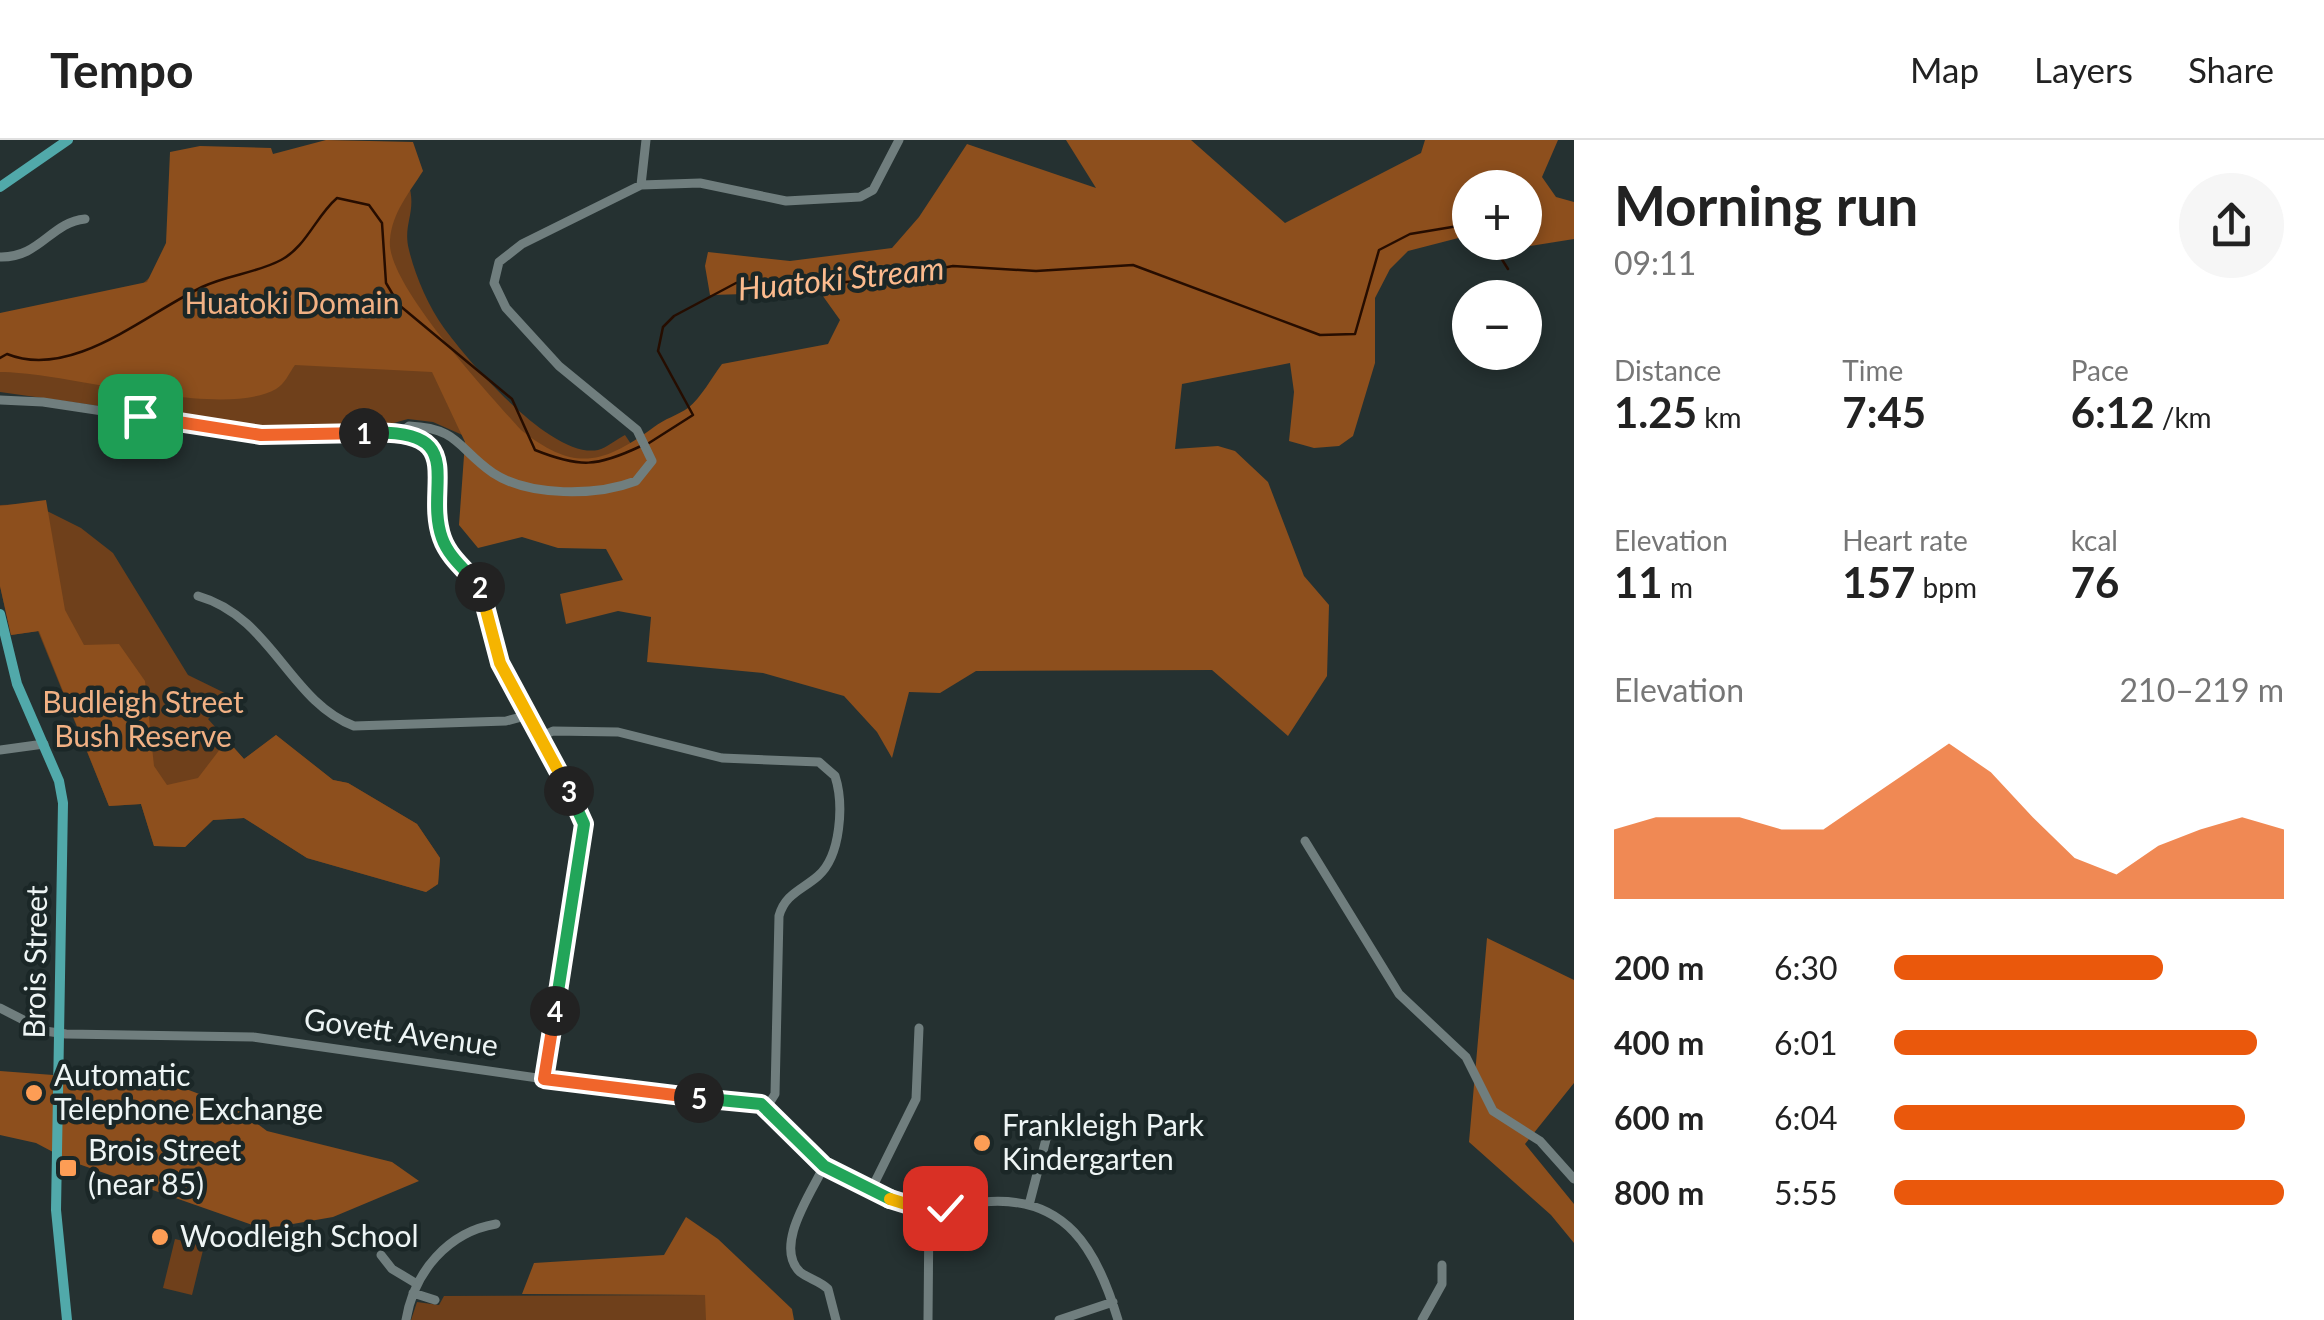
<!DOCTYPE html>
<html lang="en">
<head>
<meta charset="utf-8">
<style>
	body { margin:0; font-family:Lato,sans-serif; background:#f6f6f6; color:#222; height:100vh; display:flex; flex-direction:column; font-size:38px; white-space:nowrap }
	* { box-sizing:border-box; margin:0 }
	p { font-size:32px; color:#767676 }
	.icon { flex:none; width:55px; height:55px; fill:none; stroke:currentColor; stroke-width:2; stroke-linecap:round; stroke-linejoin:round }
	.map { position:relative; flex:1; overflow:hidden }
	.sheet { display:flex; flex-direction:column; background:#fff; width:750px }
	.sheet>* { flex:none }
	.fabs { position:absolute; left:1452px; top:30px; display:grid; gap:20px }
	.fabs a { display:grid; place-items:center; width:90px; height:90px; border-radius:50%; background:#fff; box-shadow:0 5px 15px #0003; font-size:50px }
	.pin { position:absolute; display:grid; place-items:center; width:85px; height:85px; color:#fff; margin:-42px; border-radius:20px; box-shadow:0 5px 15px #0006 }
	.km { position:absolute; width:50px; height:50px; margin:-25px; border-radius:50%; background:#222; color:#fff; font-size:28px; line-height:50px; text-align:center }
	.round { display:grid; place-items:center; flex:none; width:105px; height:105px; border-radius:52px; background:#f6f6f6 }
	.summary { display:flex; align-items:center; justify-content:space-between; height:170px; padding:0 40px }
	h1 { font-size:55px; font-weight:700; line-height:75px }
	.metrics { display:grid; grid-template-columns:repeat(3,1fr); gap:15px; height:170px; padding:10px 40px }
	.metrics div { display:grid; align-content:center }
	.metrics b { font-size:42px; font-weight:700 }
	.metrics small { font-size:28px; font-weight:400 }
	.metrics p { font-size:28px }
	.chart { height:280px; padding:20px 40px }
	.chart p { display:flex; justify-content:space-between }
	.chart svg { width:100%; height:180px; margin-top:10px; fill:#ea580c; opacity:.7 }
	ul { padding:0 40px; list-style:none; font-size:32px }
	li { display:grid; grid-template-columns:160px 120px 1fr; align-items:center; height:75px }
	li i { height:25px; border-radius:12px; background:#ea580c }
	header { display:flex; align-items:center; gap:60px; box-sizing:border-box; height:140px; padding:0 50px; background:#fff; border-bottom:2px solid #e0e0e0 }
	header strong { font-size:48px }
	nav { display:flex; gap:55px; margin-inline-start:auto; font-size:35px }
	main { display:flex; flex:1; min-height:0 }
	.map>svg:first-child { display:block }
	.green { fill:#6f401b }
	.forest { fill:#8d4f1d }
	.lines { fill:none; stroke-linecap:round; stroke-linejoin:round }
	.stream { stroke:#260d00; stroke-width:2.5 }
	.minor { stroke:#707e7e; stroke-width:9 }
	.major { stroke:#51a9aa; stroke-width:10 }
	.split-1-casing { stroke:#fff; stroke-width:20 }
	.split-2-casing { stroke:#fff; stroke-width:20 }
	.split-3-casing { stroke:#fff; stroke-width:20 }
	.split-4-casing { stroke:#fff; stroke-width:20 }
	.split-5-casing { stroke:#fff; stroke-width:20 }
	.split-6-casing { stroke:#fff; stroke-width:20 }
	.split-7-casing { stroke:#fff; stroke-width:20 }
	.split-1 { stroke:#f0652b; stroke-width:12 }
	.split-2 { stroke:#22a559; stroke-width:12 }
	.split-3 { stroke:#f5b400; stroke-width:12 }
	.split-4 { stroke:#22a559; stroke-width:12 }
	.split-5 { stroke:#f0652b; stroke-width:12 }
	.split-6 { stroke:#22a559; stroke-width:12 }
	.split-7 { stroke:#f5b400; stroke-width:12 }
	.poi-dot { fill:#fd9d55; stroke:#1b2727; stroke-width:4 }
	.labels { text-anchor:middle; stroke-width:9; stroke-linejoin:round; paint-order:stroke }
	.park-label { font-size:30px; fill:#f1b184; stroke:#1b2727 }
	.street-label { font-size:30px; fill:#eef5f5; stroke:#1b2727 }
	.poi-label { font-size:30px; fill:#eef5f5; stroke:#1b2727; text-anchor:start }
	.water-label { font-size:32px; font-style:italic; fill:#fcbb8e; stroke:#1b2727 }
</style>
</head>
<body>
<header>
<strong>Tempo</strong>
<nav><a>Map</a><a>Layers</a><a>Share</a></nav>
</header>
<main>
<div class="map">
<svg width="1574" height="1180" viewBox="0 0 1574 1180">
	<rect width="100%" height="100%" fill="#253131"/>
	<path class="green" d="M408,42C418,72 402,83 409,110C415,135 428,166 444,188C469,222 551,319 598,310C606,308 617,299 625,295L643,322L631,339L467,297L433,282L408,279L365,291L292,293L0,252V199L102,180L175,115Z
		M33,364L81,388L113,413L188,535L233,557L208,579L244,619L276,595L333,640L348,643L417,684L440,718L438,744L426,752L307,718L244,678L213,680L185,707L154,706L141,664L109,666L38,491L11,495L0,446V365Z
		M175,1099L204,1106L192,1155L163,1148Z
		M706,1155V1180H411L417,1162L439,1165L444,1156Z"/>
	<path class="forest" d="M326,0L413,2L423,31C409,53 392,73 390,100C385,143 491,256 521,290C574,332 602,325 654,287C664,279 678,275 688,268C701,258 712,237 722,224L828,204L840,180L820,152L710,155L705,126L708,112L790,121L892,108L919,77L967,4L1096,48L1066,0H1191L1285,83L1421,13L1425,0H1558L1542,37L1556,57L1574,62V99L1492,112L1482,103L1525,102V48H1470V95L1408,111L1390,129L1375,158V223L1353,296L1339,306L1314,308L1289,301L1294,252L1290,223L1182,244L1175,309L1218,306L1235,311L1268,342L1304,436L1329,465L1327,536L1288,596L1212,530L976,531L940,553L909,552L892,618L877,592L844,556L763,533L647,522L651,477L618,471L566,484L560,454L623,440L606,409L558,408L522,397L478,408L459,385L465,302L432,232L295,225C289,233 285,244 276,249C220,280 68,232 0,232V173L147,142L166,103L170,12L200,6L271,8L273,14Z
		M46,360L65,470L84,505L119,504L145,541L154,626L167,645L198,638L227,600L244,619L276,595L333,640L348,643L417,684L440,718L438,744L426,752L307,718L244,678L213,680L185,707L154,706L141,664L109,666L39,491L11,495L0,446V366Z
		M1487,798L1574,840V943L1525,1004L1574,1064V1103L1551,1075L1469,1002Z
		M0,931L173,944L236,968L267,991L392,1022L419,1041L333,1077L264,1089L70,1021L36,1003L0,995Z
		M686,1077L718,1099L792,1169L794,1180H706L705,1155L522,1154L534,1123L664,1115Z"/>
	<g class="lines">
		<path class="stream" d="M1491,102L1508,129
			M0,218L7,214C72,240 144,175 202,147C227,135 257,133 281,120C306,107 316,76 337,58L369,65L382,83L386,143L399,165L512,259L535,310C580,328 597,327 641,306
			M649,303L693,275L658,211L663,187L674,176L736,143L771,140L809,145L883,139L953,126L1036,131L1133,125L1320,195L1355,194L1379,110L1410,94L1470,84"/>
		<path class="minor" d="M641,45L646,0
			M0,117C40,118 51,82 85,79
			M0,260L43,262L261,295L387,292L415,299L429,309L441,335L440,394L451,415L480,447L500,523L584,684L544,939
			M400,293L409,286C459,288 458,309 493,333C529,357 597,356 636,341L652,321L637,290L559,226L506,168L494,143L499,122L522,104L641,45L700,43L786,61L860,57L873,50L899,0
			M198,456C272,477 289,561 354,586L506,581L529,575
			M540,597L553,591L618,592L722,618L819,622L835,636C844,664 841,716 818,736C802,750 785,754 779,776L775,954L767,967
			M0,610L44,604
			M1305,701L1399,854L1466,917L1493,971L1540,1001L1574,1039
			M0,868L45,891L66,894L253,897L628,951L751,960C780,970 796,1001 818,1021C836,1037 864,1047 886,1057C921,1073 947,1065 983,1062C1067,1054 1097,1111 1118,1180
			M824,1026C812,1052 773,1106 800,1132C809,1139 820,1141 828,1149L836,1180
			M871,1050L916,959L919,888
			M1029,1065L1051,980
			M381,1115L392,1129L417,1144
			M413,1153L435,1160
			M406,1180C414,1132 448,1092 496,1084
			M928,1180L929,1069
			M1059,1180L1113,1162
			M1422,1180L1442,1144V1125"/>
		<path class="major" d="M0,47L68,0
			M0,474L17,544L59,641L63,663L56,1070L67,1180"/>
	</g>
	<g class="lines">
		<defs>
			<path id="split-1" d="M140,276L261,295L364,293"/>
			<path id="split-2" d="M364,293C473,287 423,344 442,398C449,418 467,431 480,447"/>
			<path id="split-3" d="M480,447L500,523L569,651"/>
			<path id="split-4" d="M555,871L584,684L569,651"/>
			<path id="split-5" d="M555,871L544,939L699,958"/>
			<path id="split-6" d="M699,958L761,964L824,1026L890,1059"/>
			<path id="split-7" d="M890,1059L919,1068H945"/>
		</defs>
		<use href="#split-1" class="split-1-casing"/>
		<use href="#split-2" class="split-2-casing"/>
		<use href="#split-3" class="split-3-casing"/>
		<use href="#split-4" class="split-4-casing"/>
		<use href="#split-5" class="split-5-casing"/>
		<use href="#split-6" class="split-6-casing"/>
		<use href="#split-7" class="split-7-casing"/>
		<use href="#split-1" class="split-1"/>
		<use href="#split-2" class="split-2"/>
		<use href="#split-3" class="split-3"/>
		<use href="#split-4" class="split-4"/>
		<use href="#split-5" class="split-5"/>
		<use href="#split-6" class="split-6"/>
		<use href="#split-7" class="split-7"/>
	</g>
	<g class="poi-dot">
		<circle cx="34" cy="953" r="10"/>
		<circle cx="982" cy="1003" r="10"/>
		<rect x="58" y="1018" width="20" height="20" rx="5"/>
		<circle cx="160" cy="1097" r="10"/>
	</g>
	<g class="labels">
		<g class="park-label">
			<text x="292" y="174">Huatoki Domain</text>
			<text x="143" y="573">Budleigh Street<tspan x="143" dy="34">Bush Reserve</tspan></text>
		</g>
		<g class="street-label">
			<text transform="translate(36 822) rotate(-89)" y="10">Brois Street</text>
			<text transform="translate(401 893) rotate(8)" y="10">Govett Avenue</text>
		</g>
		<g class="poi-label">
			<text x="54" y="946">Automatic<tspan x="54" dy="34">Telephone Exchange</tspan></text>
			<text x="1002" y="996">Frankleigh Park<tspan x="1002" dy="34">Kindergarten</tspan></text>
			<text x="88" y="1021">Brois Street<tspan x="88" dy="34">(near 85)</tspan></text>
			<text x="180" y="1107">Woodleigh School</text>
		</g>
		<g class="water-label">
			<text transform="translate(841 139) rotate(-6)" y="11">Huatoki Stream</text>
		</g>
	</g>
</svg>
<div class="fabs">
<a>+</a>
<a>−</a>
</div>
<div class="pin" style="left:140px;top:276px;background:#1e9e55"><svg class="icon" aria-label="arrive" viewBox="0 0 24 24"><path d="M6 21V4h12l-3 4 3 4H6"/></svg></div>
<div class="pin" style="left:945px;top:1068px;background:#d93025"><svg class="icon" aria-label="check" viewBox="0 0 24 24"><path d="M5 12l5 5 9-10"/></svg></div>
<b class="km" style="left:364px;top:293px">1</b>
<b class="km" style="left:480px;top:447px">2</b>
<b class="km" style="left:569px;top:651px">3</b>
<b class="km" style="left:555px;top:871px">4</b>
<b class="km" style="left:699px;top:958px">5</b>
</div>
<section class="sheet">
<div class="summary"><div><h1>Morning run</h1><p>09:11</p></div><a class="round"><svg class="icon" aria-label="share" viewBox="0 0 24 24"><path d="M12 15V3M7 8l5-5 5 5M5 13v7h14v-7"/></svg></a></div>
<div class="metrics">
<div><p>Distance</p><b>1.25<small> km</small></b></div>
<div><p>Time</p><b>7:45</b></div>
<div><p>Pace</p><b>6:12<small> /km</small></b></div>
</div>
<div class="metrics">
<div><p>Elevation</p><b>11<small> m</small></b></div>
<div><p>Heart rate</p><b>157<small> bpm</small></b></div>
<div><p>kcal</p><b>76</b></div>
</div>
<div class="chart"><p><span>Elevation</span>210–219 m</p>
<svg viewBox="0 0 160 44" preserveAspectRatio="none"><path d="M0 44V27L10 24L20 24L30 24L40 27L50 27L60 20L70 13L80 6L90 13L100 24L110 34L120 38L130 31L140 27L150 24L160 27V44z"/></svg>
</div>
<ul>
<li><b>200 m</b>6:30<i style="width:69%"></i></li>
<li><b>400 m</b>6:01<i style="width:93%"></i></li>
<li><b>600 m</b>6:04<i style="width:90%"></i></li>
<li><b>800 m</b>5:55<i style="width:100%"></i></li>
</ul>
</section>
</main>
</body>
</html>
